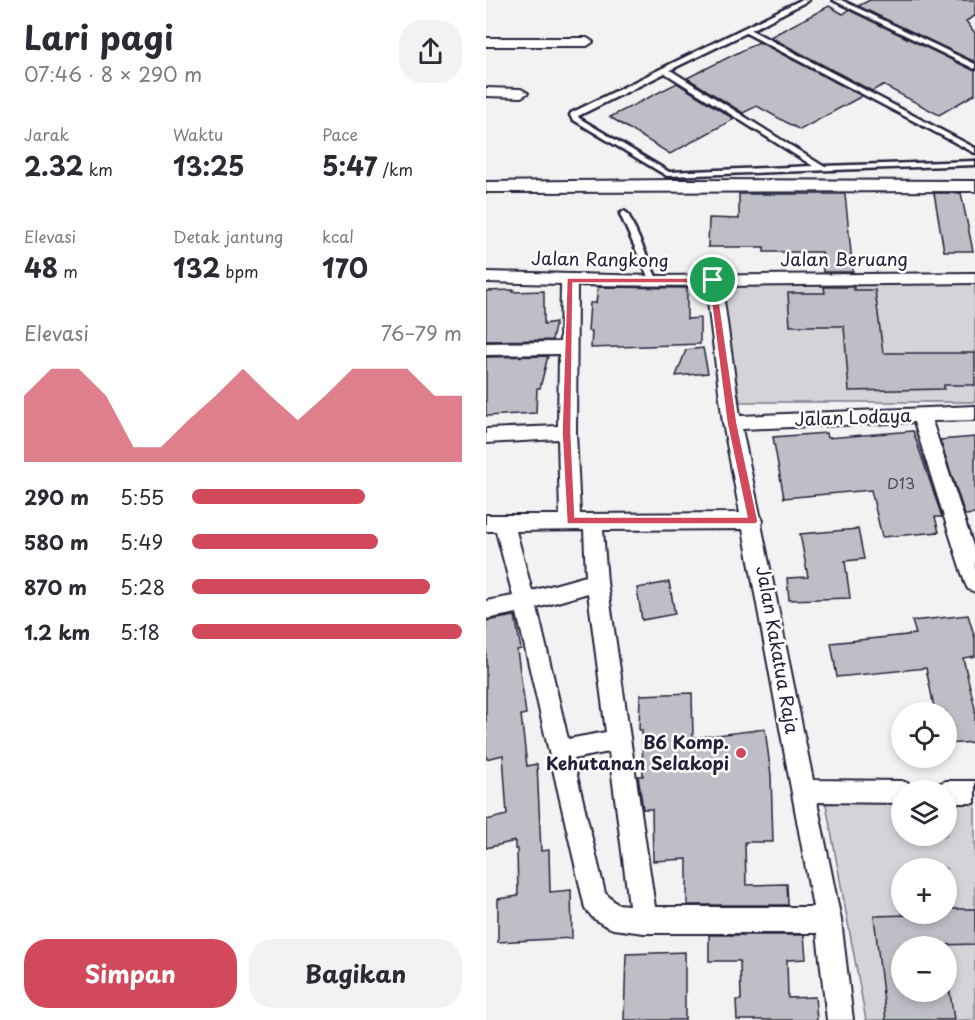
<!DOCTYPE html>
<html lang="id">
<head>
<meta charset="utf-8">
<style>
	body { margin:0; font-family:"Playpen Sans",sans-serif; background:#f2f2f3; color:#2b2b33; height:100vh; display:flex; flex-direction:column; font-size:22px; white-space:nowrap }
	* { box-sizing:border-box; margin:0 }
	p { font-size:20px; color:#7c7c81 }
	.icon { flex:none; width:33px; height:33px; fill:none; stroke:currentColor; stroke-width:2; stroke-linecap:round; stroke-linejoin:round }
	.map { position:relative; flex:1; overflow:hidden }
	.side { display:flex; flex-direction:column; background:#fff; width:486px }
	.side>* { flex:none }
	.tools { position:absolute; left:405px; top:702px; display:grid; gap:12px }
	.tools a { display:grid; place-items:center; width:66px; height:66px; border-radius:50%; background:#fff; box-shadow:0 3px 9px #0003; font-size:30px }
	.pin { position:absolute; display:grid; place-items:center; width:51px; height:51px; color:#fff; margin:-26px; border:3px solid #fff; border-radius:50%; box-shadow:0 2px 6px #0007 }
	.round { display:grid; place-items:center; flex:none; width:63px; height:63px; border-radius:24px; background:#f2f2f3 }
	.overview { display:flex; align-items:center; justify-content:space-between; height:102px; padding:0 24px }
	h1 { font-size:33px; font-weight:700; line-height:45px }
	.figures { display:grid; grid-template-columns:repeat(3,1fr); gap:9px; height:102px; padding:6px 24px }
	.figures div { display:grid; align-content:center }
	.figures b { font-size:26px; font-weight:700 }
	.figures small { font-size:16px; font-weight:400 }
	.figures p { font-size:16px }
	.chart { height:168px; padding:12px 24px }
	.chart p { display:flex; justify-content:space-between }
	.chart svg { width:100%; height:108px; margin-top:6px; fill:#d1495b; opacity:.7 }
	.button { display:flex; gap:12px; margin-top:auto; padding:12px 24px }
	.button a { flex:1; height:69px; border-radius:24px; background:#d1495b; color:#fff; font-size:24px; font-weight:700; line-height:69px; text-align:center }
	.button a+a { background:#f2f2f3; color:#2b2b33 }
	ul { padding:0 24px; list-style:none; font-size:20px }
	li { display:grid; grid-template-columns:96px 72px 1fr; align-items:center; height:45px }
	li i { height:15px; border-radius:8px; background:#d1495b }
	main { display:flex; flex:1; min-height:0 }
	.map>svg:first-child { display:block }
	.green { fill:#d3d3d8; stroke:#7a7a8a; stroke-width:1.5; fill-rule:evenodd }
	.building { fill:#bebec6; stroke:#22223b; stroke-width:1.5 }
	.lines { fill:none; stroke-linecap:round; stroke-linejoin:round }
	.lane-casing { stroke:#22223b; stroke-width:5 }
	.street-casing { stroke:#22223b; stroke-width:4 }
	.lane { fill:#fff; fill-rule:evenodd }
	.street { fill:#fff; fill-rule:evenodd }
	.route { fill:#d1495b; stroke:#fff; stroke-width:1.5; fill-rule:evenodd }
	.poi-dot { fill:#d1495b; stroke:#fff; stroke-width:2 }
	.labels { text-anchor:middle; stroke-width:5; stroke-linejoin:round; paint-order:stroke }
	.number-label { font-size:15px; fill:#49495e }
	.street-label { font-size:18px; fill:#22223b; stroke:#fff }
	.poi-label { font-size:18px; font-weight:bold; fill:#22223b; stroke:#fff; text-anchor:end }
</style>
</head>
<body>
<main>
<section class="side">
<div class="overview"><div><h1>Lari pagi</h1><p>07:46 · 8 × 290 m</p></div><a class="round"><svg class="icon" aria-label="share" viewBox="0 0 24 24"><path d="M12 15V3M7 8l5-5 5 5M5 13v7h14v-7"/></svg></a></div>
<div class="figures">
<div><p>Jarak</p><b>2.32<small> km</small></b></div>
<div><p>Waktu</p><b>13:25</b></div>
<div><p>Pace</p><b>5:47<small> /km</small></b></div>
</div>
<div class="figures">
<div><p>Elevasi</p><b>48<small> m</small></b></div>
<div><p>Detak jantung</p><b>132<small> bpm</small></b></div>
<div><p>kcal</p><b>170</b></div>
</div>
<div class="chart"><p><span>Elevasi</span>76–79 m</p>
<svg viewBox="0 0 160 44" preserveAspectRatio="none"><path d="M0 44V17L10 6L20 6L30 17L40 38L50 38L60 27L70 17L80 6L90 17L100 27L110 17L120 6L130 6L140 6L150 17L160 17V44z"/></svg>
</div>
<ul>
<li><b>290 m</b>5:55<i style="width:64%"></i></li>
<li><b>580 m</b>5:49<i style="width:69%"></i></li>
<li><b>870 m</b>5:28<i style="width:88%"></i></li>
<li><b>1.2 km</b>5:18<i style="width:100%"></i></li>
</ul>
<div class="button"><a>Simpan</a><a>Bagikan</a></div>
</section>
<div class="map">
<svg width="489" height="1020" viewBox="0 0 489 1020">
	<rect width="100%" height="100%" fill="#f2f2f3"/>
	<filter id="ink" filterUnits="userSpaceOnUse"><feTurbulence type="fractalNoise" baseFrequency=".0167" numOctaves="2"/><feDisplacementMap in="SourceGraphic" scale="12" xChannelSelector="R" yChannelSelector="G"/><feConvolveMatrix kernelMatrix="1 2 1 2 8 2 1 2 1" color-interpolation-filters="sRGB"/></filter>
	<g filter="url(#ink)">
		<path class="green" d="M489,278V402H254L234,280Z
			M339,799L415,800L416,836H460L461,801H489V1020H380ZM416,868H460V914H416ZM416,946H460V992H416Z"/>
		<path class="building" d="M384,0H489V16L480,21L489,33V62L372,6Z
			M343,6L357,14L363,10L489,71V94L453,115L397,85L386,91L284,37Z
			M273,42L376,96L314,130L271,106L257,113L201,78Z
			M191,83L248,119L184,154L124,117Z
			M448,193H475L487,251H458Z
			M253,194H359L367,272H337L336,252H278V247H222L223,218L253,219Z
			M112,287L201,288V319L214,318V344L105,348L106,331H102L104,303H110Z
			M338,287H368V290H389L397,353H489V385H458V389L363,391L358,326H304L302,293H339Z
			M28,290L27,292L58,291V324L70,322L66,340L0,341V291Z
			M217,348L222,373L190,376L200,350Z
			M62,356L54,388H51L50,413L0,416V357Z
			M427,431L456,517H449L453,532L396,537L385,490L298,498L287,437L340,433L341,438Z
			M489,437V514L479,515L454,440Z
			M372,529L378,559L359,561L364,598L303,600L301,578L322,577L314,534Z
			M183,582L189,614L156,620L151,588Z
			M482,615L489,638V656L477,658L489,708V742L460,744V712H449L440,668L351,677L345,643L430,634L426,621Z
			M29,616L35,649L31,650L40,714L35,715L41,766L51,764L55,851L63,850L64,892L85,890L86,938L12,942V899L32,896L31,849H29V841L0,848V820L21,815L17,755L0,759V621Z
			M206,693L207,738L279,729L285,775L287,842H259L260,885L301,884L302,905H201V859L167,861L166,809H157L152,776H157L156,730H153L154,695Z
			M460,909H489V944L416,946V992H464L468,1020H400L388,916L460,914Z
			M223,935H318L320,959L301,960L302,998L329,997L331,1020H251L250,1000H255L254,961H223Z
			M199,952V1020H138L140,954Z"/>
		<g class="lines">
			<defs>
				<path id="lane" d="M315,0H323L265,30L489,148V153L260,33L184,70L337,166L489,161V165L181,176L86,119L84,115L85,113ZM179,73L327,166L183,172L93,118L92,116Z
					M347,0H355L489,64V69Z
					M138,211L142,214L172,281L171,283H165L164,281L134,214Z"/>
				<path id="street" d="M0,38H101L107,42L101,46H0Z
					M0,88L35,89L42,93L35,97L0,96Z
					M187,180L489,181V191L0,192V182Z
					M0,272L168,276L489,273V283L236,286L254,416L489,406V420L446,421L489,552V592L482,589L479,583L428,422L256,429L274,515L277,521L275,524L327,780L416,781L424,784L427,790H416V803L331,802L355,920L367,1020H341L331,933H158L127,929L118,925L107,918L99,908L31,613L0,619V601L27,596L10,531H0V515H74L72,439L0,443V429L72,426L73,354L0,355V343L74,342L75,284L0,282ZM91,285L220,286L237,423L254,513L94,514L90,432ZM257,529L327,907H169L121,582L117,530ZM98,530L100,576L46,591L30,531ZM102,593L120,732L82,739L51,608ZM123,752L143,905L131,904L119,893L87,759Z
					M460,781H489V803H460V790H449L452,784Z"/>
			</defs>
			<use href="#lane" class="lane-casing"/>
			<use href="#street" class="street-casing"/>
			<use href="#lane" class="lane"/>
			<use href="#street" class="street"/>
		</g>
	</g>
	<path class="route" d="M81,278H230L251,423L272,521L270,524H81L76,432ZM87,283H223L241,423L261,517H89L85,432Z"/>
	<circle class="poi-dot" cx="255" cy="753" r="6"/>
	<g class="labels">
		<g class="number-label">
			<text x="415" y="489">D13</text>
		</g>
		<g class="street-label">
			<text transform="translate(114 260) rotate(1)" y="6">Jalan Rangkong</text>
			<text x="358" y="266">Jalan Beruang</text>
			<text transform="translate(367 418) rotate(-2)" y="6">Jalan Lodaya</text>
			<text transform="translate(291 650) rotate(80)" y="6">Jalan Kakatua Raja</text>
		</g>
		<g class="poi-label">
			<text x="243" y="749">B6 Komp.<tspan x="243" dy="21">Kehutanan Selakopi</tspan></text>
		</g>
	</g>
</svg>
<div class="tools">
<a><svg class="icon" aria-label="locate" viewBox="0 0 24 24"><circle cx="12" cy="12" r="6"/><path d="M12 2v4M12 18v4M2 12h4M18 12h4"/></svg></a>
<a><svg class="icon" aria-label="layers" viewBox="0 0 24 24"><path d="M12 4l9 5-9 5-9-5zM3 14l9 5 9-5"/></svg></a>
<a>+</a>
<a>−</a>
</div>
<div class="pin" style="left:227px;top:280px;background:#1e9e55"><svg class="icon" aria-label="arrive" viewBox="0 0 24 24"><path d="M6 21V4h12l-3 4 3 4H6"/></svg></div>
</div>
</main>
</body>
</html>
